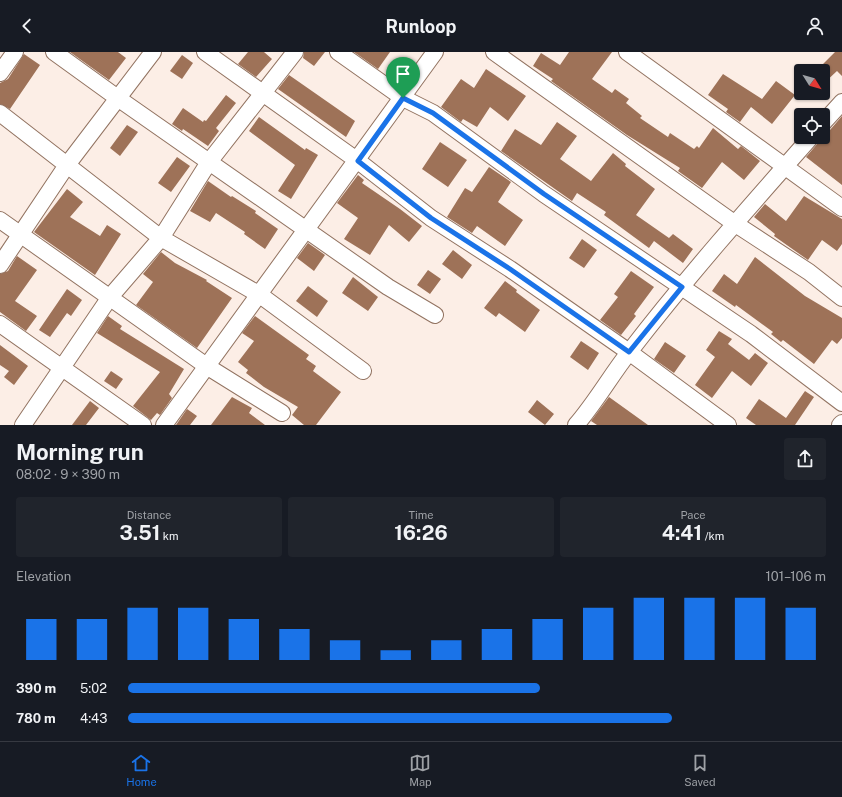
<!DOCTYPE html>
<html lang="en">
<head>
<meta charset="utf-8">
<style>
	body { margin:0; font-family:"Public Sans",sans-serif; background:#20242c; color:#f1f3f6; height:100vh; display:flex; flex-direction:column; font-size:15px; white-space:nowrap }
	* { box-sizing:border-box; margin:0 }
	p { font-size:13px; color:#9ea1a6 }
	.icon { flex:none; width:22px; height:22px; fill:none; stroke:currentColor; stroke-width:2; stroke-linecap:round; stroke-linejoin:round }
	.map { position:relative; height:373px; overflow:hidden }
	.side { display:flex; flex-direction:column; background:#171b24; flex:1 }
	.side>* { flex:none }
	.needle { width:26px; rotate:127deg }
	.tools { position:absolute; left:794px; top:12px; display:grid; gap:8px }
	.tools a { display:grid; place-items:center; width:36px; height:36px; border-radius:4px; background:#171b24; box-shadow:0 1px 3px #0004; font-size:20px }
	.pin { position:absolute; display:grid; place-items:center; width:34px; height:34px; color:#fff; margin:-41px -17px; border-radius:50% 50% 50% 0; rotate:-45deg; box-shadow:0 0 4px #0007 }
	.pin .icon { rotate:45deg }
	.round { display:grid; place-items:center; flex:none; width:42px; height:42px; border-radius:4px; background:#20242c }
	.head { display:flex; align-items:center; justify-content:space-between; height:68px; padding:0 16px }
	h1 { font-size:22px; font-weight:700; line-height:30px }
	.metrics { display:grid; grid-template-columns:repeat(3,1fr); gap:6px; height:68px; padding:4px 16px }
	.metrics div { display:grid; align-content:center; border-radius:4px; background:#20242c; text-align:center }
	.metrics b { font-size:20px; font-weight:700 }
	.metrics small { font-size:11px; font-weight:400 }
	.metrics p { font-size:11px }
	.chart { height:112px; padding:8px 16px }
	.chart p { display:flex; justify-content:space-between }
	.chart svg { width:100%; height:72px; margin-top:4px; stroke:#1a73e8; stroke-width:6 }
	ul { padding:0 16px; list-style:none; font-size:13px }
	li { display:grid; grid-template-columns:64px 48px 1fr; align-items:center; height:30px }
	li i { height:10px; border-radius:5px; background:#1a73e8 }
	header { display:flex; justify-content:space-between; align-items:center; height:52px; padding:0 16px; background:#171b24; font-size:18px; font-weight:700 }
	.tab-bar { display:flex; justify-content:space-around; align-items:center; height:56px; border-top:1px solid #363941; background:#171b24; font-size:11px; color:#9ea1a6 }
	.tab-bar a { display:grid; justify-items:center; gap:2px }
	.tab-bar .active { color:#1a73e8 }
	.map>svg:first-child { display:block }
	.building { fill:#9e7258 }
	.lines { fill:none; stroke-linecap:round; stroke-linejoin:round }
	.minor-casing { stroke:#927361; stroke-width:18 }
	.minor { stroke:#fff; stroke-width:16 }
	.route-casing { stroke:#fff; stroke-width:8 }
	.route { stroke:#1a73e8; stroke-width:5 }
</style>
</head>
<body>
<header><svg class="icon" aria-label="back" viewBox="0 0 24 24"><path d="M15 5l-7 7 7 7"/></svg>Runloop<svg class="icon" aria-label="person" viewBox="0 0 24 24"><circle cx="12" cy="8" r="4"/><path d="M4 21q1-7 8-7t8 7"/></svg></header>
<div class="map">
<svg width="842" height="373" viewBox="0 0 842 373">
	<rect width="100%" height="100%" fill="#fceee6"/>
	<path class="building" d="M70,0H118L126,6L109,28Z
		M248,0H264L272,7L256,25L238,12Z
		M304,0H325L314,14L303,6Z
		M354,0H390L378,17Z
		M569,0H612L592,27L612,41L615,37L629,47L626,51L642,64L640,66L668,85L670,81L694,97L697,94L699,96L713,76L738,97L741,94L760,109L744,128L722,110L702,136L678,119L680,116L627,83L551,29L553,27L533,14L541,1L560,13Z
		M835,0H842V24L837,19L823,32V12Z
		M24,2L40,13L10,57L0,52V31L8,27Z
		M182,3L193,11L182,27L170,19Z
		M486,17L526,44L508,69L490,55L477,75L463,67L461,70L441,55L461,27L474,36Z
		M723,22L762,47L776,29L795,43L772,72L751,55L740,70L726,60L728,57L708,43Z
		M289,23L355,69L346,85L278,37Z
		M226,43L236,51L216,76L219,79L208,94L183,77L182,79L172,72L183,56L203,70L204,68L206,69Z
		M842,64V133L806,105L818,91L820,85H823V80L830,78Z
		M259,65L305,98L306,96L318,103L291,147L278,139L295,113L249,79Z
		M557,70L577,84L560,107L591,129L613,101L626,112L625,114L655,137L636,163L669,186L673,182L693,197L683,211L654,189L649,196L604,163L606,160L577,141L572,149L501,99L515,77L541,93Z
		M127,73L138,80L120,104L110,96Z
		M440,90L467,108L448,135L422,117Z
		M177,105L190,114L171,140L158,131Z
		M489,115L511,130L498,150L523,168L505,194L477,174L472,181L447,165L465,136L472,140Z
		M358,123L364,128L362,131L400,157L422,174L409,190L389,173L370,203L344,187L358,166L337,151Z
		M208,129L231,145L232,144L256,159L255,161L278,177L265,197L244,182L245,180L216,161L210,170L190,159Z
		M67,137L83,150L70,165L100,184L107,173L121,182L95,223L34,180Z
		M804,144L842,167V192L837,199L822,188L808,208L774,184L775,182L754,165L765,152L786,169Z
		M582,187L597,198L584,216L569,206Z
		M308,191L325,203L314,219L297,206Z
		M453,198L472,213L462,227L442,212Z
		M161,200L175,211L207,228L206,229L232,246L197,296L136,253L153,230L143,222Z
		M17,204L37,218L15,249L37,264L26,279L0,260V222L8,219Z
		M755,205L805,244L842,266V286L837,292L832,288L814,312L783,288L781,290L771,282L773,280L736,253L735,255L712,239L724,222L737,232Z
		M428,218L441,227L430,242L417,233Z
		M631,219L654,235L634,262L636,264L621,283L600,268L618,245L614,242Z
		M353,225L378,245L368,259L342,241Z
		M505,229L517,238L516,240L540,258L525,280L499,261L496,265L484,256Z
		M308,234L328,249L317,265L296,249Z
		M67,237L82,248L71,264L67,261L50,285L39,278Z
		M108,264L122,274L120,277L184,317L169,342L172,346L160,363L157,361L151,368L133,354L160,320L97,281Z
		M255,264L309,303L306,307L316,314L313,319L341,340L316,373H304L292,363L298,355L264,335L246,321L248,318L238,310L254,289L242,281Z
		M719,279L732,287L728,292L749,308L755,301L768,311L751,334L732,319L712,346L695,333L715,305L706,298Z
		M581,289L599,301L588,318L570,305Z
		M665,290L686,304L674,321L654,307Z
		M0,293L28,314L14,333L4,325L9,319L0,313Z
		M111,319L123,327L116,337L104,329Z
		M805,339L814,345L795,373H756L746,366L759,347L786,366Z
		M232,345L252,356L249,361L265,373H211Z
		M609,345L648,373H597L591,369Z
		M537,348L554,362L545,373L528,360Z
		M90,349L99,356L86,373H72Z
		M187,357L197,364L190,373H176Z"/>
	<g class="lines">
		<defs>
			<path id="minor" d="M54,0L119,47L388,235L435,263
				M205,0L358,109L431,166L510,217L629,300L728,373
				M338,0L403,46L433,61L544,142L751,282L842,351
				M494,0L734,171L809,220L842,246
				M627,0L842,156
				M0,21L15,0
				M0,61L161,186L260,243L363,319
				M823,71L842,50
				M0,168L208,315L282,361
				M0,213L67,113L153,0
				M0,272L143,373
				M23,373L110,245L161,186L209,110L295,0
				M164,373L435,0
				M576,373C596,350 611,323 630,299C687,225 749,155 811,85
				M840,373L842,371"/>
		</defs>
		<use href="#minor" class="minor-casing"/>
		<use href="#minor" class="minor"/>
	</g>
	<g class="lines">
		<defs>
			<path id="route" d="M403,46L433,61L544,142L682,235L629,300L510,217L431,166L358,109Z"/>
		</defs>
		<use href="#route" class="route-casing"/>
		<use href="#route" class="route"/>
	</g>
</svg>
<div class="tools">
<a><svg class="needle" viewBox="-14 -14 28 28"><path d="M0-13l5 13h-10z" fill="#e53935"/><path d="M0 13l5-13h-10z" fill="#9ea1a6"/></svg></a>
<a><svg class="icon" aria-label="locate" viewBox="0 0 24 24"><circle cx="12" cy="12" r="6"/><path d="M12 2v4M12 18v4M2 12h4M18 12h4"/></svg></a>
</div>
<div class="pin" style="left:403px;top:46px;background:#1e9e55"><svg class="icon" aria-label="arrive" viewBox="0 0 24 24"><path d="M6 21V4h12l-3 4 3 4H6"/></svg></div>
</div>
<section class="side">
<div class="head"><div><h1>Morning run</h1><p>08:02 · 9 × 390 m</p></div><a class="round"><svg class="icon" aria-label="share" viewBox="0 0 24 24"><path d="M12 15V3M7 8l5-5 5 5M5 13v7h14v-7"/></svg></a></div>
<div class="metrics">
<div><p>Distance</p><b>3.51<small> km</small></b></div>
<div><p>Time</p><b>16:26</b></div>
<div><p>Pace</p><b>4:41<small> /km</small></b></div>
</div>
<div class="chart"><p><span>Elevation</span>101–106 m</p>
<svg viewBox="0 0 160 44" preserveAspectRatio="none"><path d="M5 44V19M15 44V19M25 44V12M35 44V12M45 44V19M55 44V25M65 44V32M75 44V38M85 44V32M95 44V25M105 44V19M115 44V12M125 44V6M135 44V6M145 44V6M155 44V12"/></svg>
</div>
<ul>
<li><b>390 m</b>5:02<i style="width:59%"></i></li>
<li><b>780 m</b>4:43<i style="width:78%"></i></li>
</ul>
</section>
<nav class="tab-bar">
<a class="active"><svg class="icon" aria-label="home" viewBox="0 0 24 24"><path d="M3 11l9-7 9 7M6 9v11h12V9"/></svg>Home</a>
<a><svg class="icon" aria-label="map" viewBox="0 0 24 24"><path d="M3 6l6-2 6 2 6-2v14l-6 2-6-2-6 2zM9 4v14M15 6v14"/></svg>Map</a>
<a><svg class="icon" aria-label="saved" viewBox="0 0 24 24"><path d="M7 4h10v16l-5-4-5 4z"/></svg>Saved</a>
</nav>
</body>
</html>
